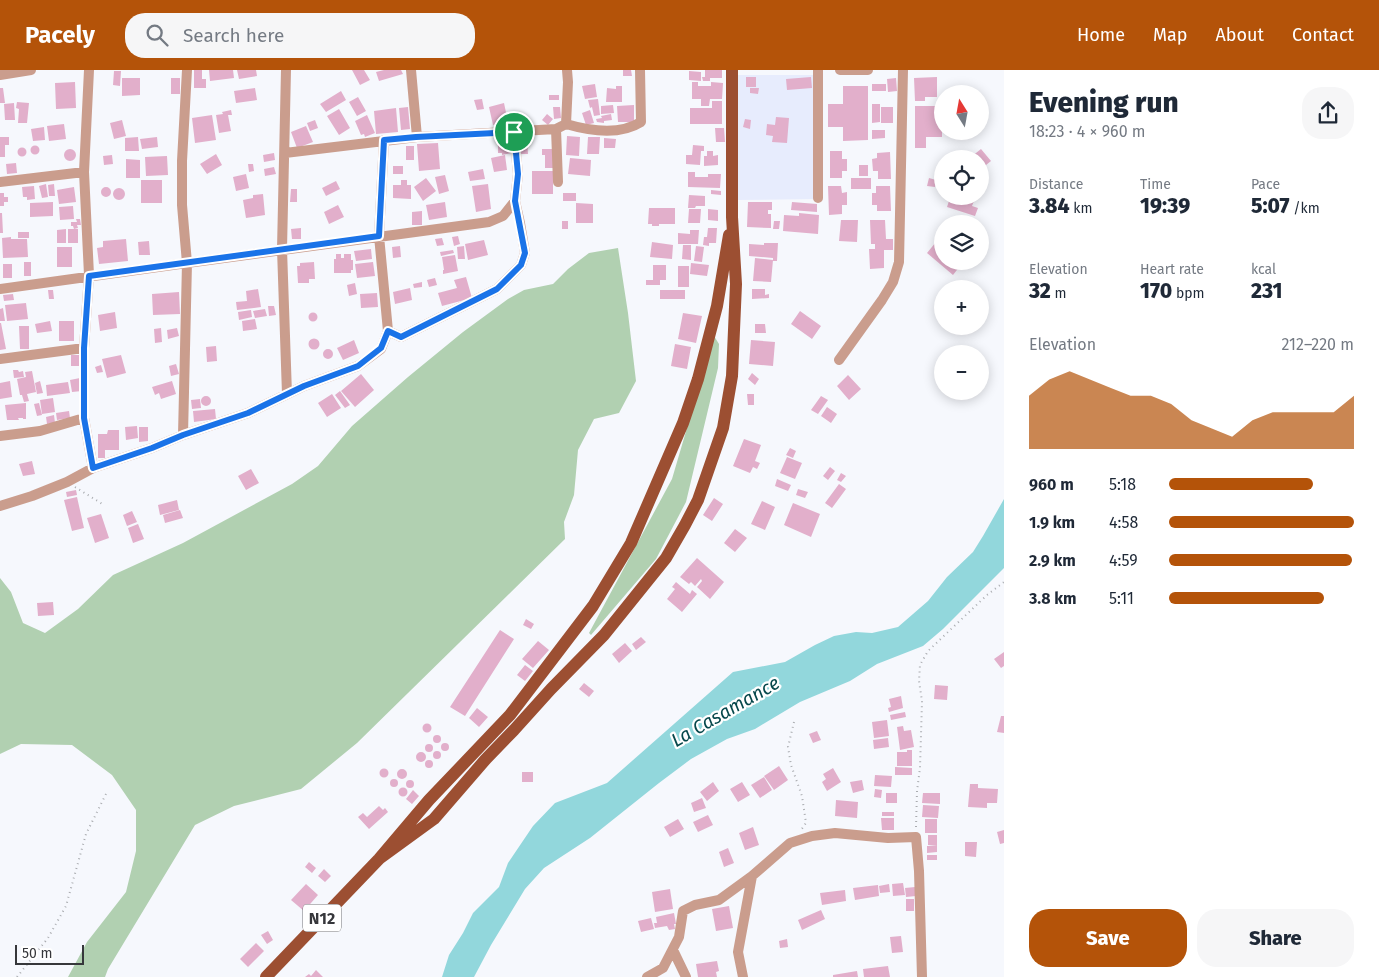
<!DOCTYPE html>
<html lang="en">
<head>
<meta charset="utf-8">
<style>
	body { margin:0; font-family:"Fira Sans",sans-serif; background:#f6f6f7; color:#1f2937; height:100vh; display:flex; flex-direction:column; font-size:19px; white-space:nowrap }
	* { box-sizing:border-box; margin:0 }
	p { font-size:16px; color:#747a83 }
	.icon { flex:none; width:28px; height:28px; fill:none; stroke:currentColor; stroke-width:2; stroke-linecap:round; stroke-linejoin:round }
	.map { position:relative; flex:1; overflow:hidden }
	.drawer { display:flex; flex-direction:column; background:#fff; width:375px }
	.drawer>* { flex:none }
	.needle { width:32px; rotate:349deg }
	.tools { position:absolute; left:934px; top:15px; display:grid; gap:10px }
	.tools a { display:grid; place-items:center; width:55px; height:55px; border-radius:50%; background:#fff; box-shadow:0 2px 12px #0003; font-size:25px }
	.scale { position:absolute; left:15px; bottom:12px; width:69px; box-sizing:border-box; padding-left:5px; border:2px solid #36373b; border-top:0; font-size:14px; line-height:18px; white-space:nowrap; color:#36373b; -webkit-text-stroke:4px #fff; paint-order:stroke }
	.pin { position:absolute; display:grid; place-items:center; width:42px; height:42px; color:#fff; margin:-21px; border:2px solid #fff; border-radius:50%; box-shadow:0 1px 5px #0007 }
	.round { display:grid; place-items:center; flex:none; width:52px; height:52px; border-radius:20px; background:#f6f6f7 }
	.overview { display:flex; align-items:center; justify-content:space-between; height:85px; padding:0 25px }
	h1 { font-size:28px; font-weight:800; line-height:38px }
	.figures { display:grid; grid-template-columns:repeat(3,1fr); gap:8px; height:85px; padding:5px 25px }
	.figures div { display:grid; align-content:center }
	.figures b { font-size:21px; font-weight:800 }
	.figures small { font-size:14px; font-weight:400 }
	.figures p { font-size:14px }
	.chart { height:140px; padding:10px 25px }
	.chart p { display:flex; justify-content:space-between }
	.chart svg { width:100%; height:90px; margin-top:5px; fill:#b45309; opacity:.7 }
	.cta { display:flex; gap:10px; margin-top:auto; padding:10px 25px }
	.cta a { flex:1; height:58px; border-radius:20px; background:#b45309; color:#fff; font-size:20px; font-weight:800; line-height:58px; text-align:center }
	.cta a+a { background:#f6f6f7; color:#1f2937 }
	ul { padding:0 25px; list-style:none; font-size:16px }
	li { display:grid; grid-template-columns:80px 60px 1fr; align-items:center; height:38px }
	li i { height:12px; border-radius:6px; background:#b45309 }
	header { display:flex; align-items:center; gap:30px; box-sizing:border-box; height:70px; padding:0 25px; background:#b45309; color:#fff }
	header strong { font-size:24px }
	nav { display:flex; gap:28px; margin-inline-start:auto; font-size:18px }
	.search { width:350px; height:45px; background:#f6f6f7; display:flex; align-items:center; gap:12px; box-sizing:border-box; padding:0 18px; border-radius:20px; color:#747a83; font-size:19px }
	main { display:flex; flex:1; min-height:0 }
	.map>svg:first-child { display:block }
	.built { fill:#e7ecfd }
	.green { fill:#b1d0b1 }
	.water { fill:#92d7dc }
	.building { fill:#e2afcb }
	.lines { fill:none; stroke-linecap:round; stroke-linejoin:round }
	.path { stroke:#aaacb0; stroke-width:2; stroke-dasharray:1 4; stroke-linecap:butt }
	.street { stroke:#ca9d8d; stroke-width:10 }
	.primary { stroke:#9c4f32; stroke-width:12 }
	.route-casing { stroke:#fff; stroke-width:10 }
	.route { stroke:#1a73e8; stroke-width:6 }
	.labels { text-anchor:middle; stroke-width:4.5; stroke-linejoin:round; paint-order:stroke }
	.shield { fill:#fff; stroke:#727376; stroke-width:1 }
	.shield-label { font-size:16px; font-weight:bold; fill:#36373b }
	.water-label { font-size:19px; font-style:italic; fill:#06484c; stroke:#fff }
</style>
</head>
<body>
<header>
<strong>Pacely</strong>
<div class="search"><svg class="icon" aria-label="search" viewBox="0 0 24 24"><circle cx="10" cy="10" r="6"/><path d="M15 15l6 6"/></svg>Search here</div>
<nav><a>Home</a><a>Map</a><a>About</a><a>Contact</a></nav>
</header>
<main>
<div class="map">
<svg width="1004" height="907" viewBox="0 0 1004 907">
	<rect width="100%" height="100%" fill="#f6f8fd"/>
	<path class="built" d="M736,5H815L816,129L737,130Z"/>
	<path class="green" d="M618,178L628,243L636,311L619,343L594,349L578,380L574,425L564,452L565,469L357,673L301,719L234,736L195,755L108,899L105,907H68L87,872L126,822L136,781V740L112,705L72,675L21,674L0,684V508L11,522L23,553L45,563L78,539L113,505L183,473L292,414L318,396L352,356L408,307L463,262L508,229L524,220L553,214L568,199L589,183Z
		M714,266L719,274L718,298L686,432L656,489L591,565L589,563L672,409Z"/>
	<path class="water" d="M1004,429V498L943,559L923,576L877,594L850,611L800,632L755,659L727,669L691,689L659,713L590,768L544,798L525,819L491,875L474,907H442L449,885L463,863L473,843L499,817L508,793L533,756L555,733L607,713L733,602L785,592L815,575L834,566L856,562L872,563L898,557L928,531L947,507L973,482L983,466Z"/>
	<path class="building" d="M194,0H202V9H206V18H194Z
		M209,0H233L234,8L210,11Z
		M237,0H256L257,6L239,9Z
		M352,0H364L370,10L360,15Z
		M384,0H401L403,4L379,11L376,2Z
		M623,0H631L632,6H623Z
		M705,0H722V8H710V11H703L702,7H705Z
		M114,1H121L120,16L113,15Z
		M689,1L701,2V11L689,10Z
		M746,7H756V17H746Z
		M811,7L812,18L787,20L786,9Z
		M937,7V27H925V31H915L914,8Z
		M122,8H140V25L122,26Z
		M171,8H180V24H171Z
		M896,8L897,21L888,22L887,9Z
		M75,12L76,38L56,39L55,13Z
		M692,12H698V16H711V12L723,13L722,29H710L709,36H701V29H692Z
		M595,14L597,27L585,29L582,16Z
		M872,14H886V21H872Z
		M616,16H622V32H606L607,18L616,19Z
		M843,16H868V70L843,71V57H828V34H843Z
		M0,18H3L5,33H0Z
		M255,18L257,30L236,33L234,21Z
		M750,18H759L758,24L750,23Z
		M341,21L346,30L326,42L320,34Z
		M549,25H559V30H549Z
		M358,27L366,41L357,46L349,32Z
		M482,29L484,39L477,40L474,30Z
		M598,29L600,45L594,46L592,37L590,38L588,30Z
		M712,31H722V54H690V38H712Z
		M17,32L29,33L27,53H18L19,39L16,38Z
		M14,33L15,50H5L4,34Z
		M504,33L508,52L493,55L489,37Z
		M872,34H880V52L872,53Z
		M613,35L614,43L601,44V36Z
		M634,35V52H618L617,36Z
		M915,36H942V67H926V78H915Z
		M408,37L410,59L401,60L399,38Z
		M553,37H560L561,48L554,49Z
		M881,37H893V53H881Z
		M396,38L398,62L376,64L374,41Z
		M339,39L350,58L339,65L327,46Z
		M231,40L232,45H228L231,61L219,63L216,45L223,44L222,42Z
		M590,40L594,53L586,55L582,43Z
		M547,44L553,49L548,55L542,50Z
		M611,44L612,50L604,51V53L597,52L596,49L602,48L601,46Z
		M212,45L216,70L195,73L192,48Z
		M367,45L375,63L365,67L364,64L361,65L355,51Z
		M776,47L789,48L787,73L772,72L773,66L766,65L767,54L775,55Z
		M745,49L751,50L750,59L743,57Z
		M122,50L126,66L114,69L110,53Z
		M315,50L318,58L310,61L307,53Z
		M64,54L66,69L49,71L47,56Z
		M306,56L313,72L297,78L291,62Z
		M44,57L45,70L33,71L31,59Z
		M715,58H724L725,72H716Z
		M872,60H885V68L872,69Z
		M567,66L580,67L579,86L566,85Z
		M0,67H9V75H5V87H0Z
		M138,67L139,81H125V68Z
		M157,67L158,77L142,79L140,69Z
		M588,67H600L599,84H587Z
		M604,68L616,69L615,78H604Z
		M521,69H527L528,84H521Z
		M510,70L511,83L502,85V83H498V71Z
		M438,73L440,99L419,101L417,74Z
		M693,75L704,76V81H701L700,95L686,94V85H692Z
		M30.5 80a4.5 4.5 0 1 1 9 0a4.5 4.5 0 1 1-9 0Z
		M406,76H414V90H406Z
		M17.5 82a4.5 4.5 0 1 1 9 0a4.5 4.5 0 1 1-9 0Z
		M64 85a6 6 0 1 1 12 0a6 6 0 1 1-12 0Z
		M542,79H555V98H545V85H542Z
		M981,79L991,91L981,99L980,89H972L971,87Z
		M707,81H713V86L718,85V95L704,96V86H707Z
		M830,81H842V89H847V101H842V108H830Z
		M890,82L891,109H878V101H873L872,89L877,88V83Z
		M274,83L275,90L264,92L263,85Z
		M962,83L966,85L967,89H958V86Z
		M216,84L222,95L207,104L200,94Z
		M112,85L113,94L104,95L103,86Z
		M505,85L507,100L494,102L491,88Z
		M167,86L168,105L146,106L145,87Z
		M570,88L591,90L590,106L568,104Z
		M126,89L140,90V108H126Z
		M16,93L17,103L7,104L6,94Z
		M248,94H253L254,101L249,102Z
		M859,95H868V106H859Z
		M393,96H403V104H393Z
		M274,97L276,104L265,106L264,99Z
		M483,99L485,109L470,111L468,102Z
		M532,101H553V124H532Z
		M688,102H695V107H708V104H721L720,118L688,117Z
		M246,104L249,118L236,121L233,107Z
		M445,105L449,121L439,124L435,107Z
		M426,108L436,121L423,131L414,117Z
		M851,108H871V119H851Z
		M929,108L936,110L935,117L927,116Z
		M141,110H162V133H141Z
		M401,110H407V115H411V129L393,128V115H401Z
		M336,111L340,119L326,126L322,118Z
		M46,114L48,127L42,128L39,116Z
		M54,114L55,126H49L48,115Z
		M488,114L491,139L476,142L472,116Z
		M34,116L35,129L27,130V127H23L22,117Z
		M828,116H841L842,123L847,122V135H842V144L829,145Z
		M876,116H890L891,141H877V135H872V123H876Z
		M74,117L76,132L59,134L57,120Z
		M101 122a5 5 0 1 1 10 0a5 5 0 1 1-10 0Z
		M113 124a6 6 0 1 1 12 0a6 6 0 1 1-12 0Z
		M291,119H297V132H290Z
		M711,120L721,121V125L711,124Z
		M0,123H4V127H8V132H4V136H0Z
		M563,123H576V131H563Z
		M263,124L265,145L246,148L243,130L253,128V125Z
		M689,125L705,126V136H696L695,138H688Z
		M960,126H976L972,136L978,138L975,146L947,137L950,128L959,131Z
		M53,132V146L30,147V133Z
		M445,132L447,147L429,150L426,135Z
		M748,132H772V140H768V144H771V158L747,157Z
		M792,132L817,134V142L791,140Z
		M576,133L593,134V153H576Z
		M338,135L344,147L329,154L324,142Z
		M73,136L74,149L60,150L59,137Z
		M649,138H675V154H659V156H652V154H648Z
		M689,139H701L700,153H688Z
		M708,139L718,140V151L708,150Z
		M422,141V155H412V142Z
		M0,143H2L3,163H0Z
		M799,143L819,145L818,164L783,161L784,145L799,146Z
		M76,149H80L81,155H77L78,158L74,159L73,156H71V152H77Z
		M841,150H858L857,172L839,171Z
		M870,150H885L886,169H893V180H884V198L870,199L869,179H875V174H871Z
		M562,151H568V159H562Z
		M774,151H780L779,159H773Z
		M301,158V169H292L291,159Z
		M708,158H717L716,173H709V176L703,175L704,167H707Z
		M66,159V173H57V160Z
		M68,159H78V173H68Z
		M690,160H699L698,174H678V163L690,164Z
		M18,162H29V168H18Z
		M458,166L460,174L454,176L452,167Z
		M11,167V169H27L28,187L3,188L2,168Z
		M442,168L444,175L437,176L435,169Z
		M126,169L128,191L99,194L97,178L103,177V171Z
		M484,170L488,185L468,190L465,174Z
		M149,171L150,185H139L138,172Z
		M652,172L673,175L672,189L650,187Z
		M936,172L942,178V191H964L953,205L927,183Z
		M764,173H778L777,191H773V188L749,186V174L764,175Z
		M683,175H691V190L682,189Z
		M400,176L401,187L393,188L392,177Z
		M464,176L465,189H458L457,177Z
		M696,176L704,177L702,192L694,191Z
		M57,177H72V197H57Z
		M371,179L372,189L356,191L354,181Z
		M453,180L454,183L441,186L440,182Z
		M336,184H341V188H344V184H351V190H353V200H351V203H334V189H336Z
		M455,185L458,201L443,204V200H444L442,187Z
		M755,188L773,190L771,212L753,211Z
		M24,192H31V206H24Z
		M314,192L315,209H309V213H298L297,196H300V193Z
		M373,192L375,206L357,208L355,194Z
		M691,193L709,195L707,206L690,204Z
		M3,194H12V208H3Z
		M653,195H666V210H660V215H646V210H653Z
		M678,196H689V217H678Z
		M466,207L472,228L442,236L438,223L457,218L454,210Z
		M435,208L437,215L429,217L427,210Z
		M422,212V217L414,218L413,214Z
		M355,213L357,224L349,226L347,215Z
		M410,218L412,230L395,234L393,222Z
		M258,219L261,237L237,240L236,232L247,231L246,221Z
		M752,219H765V225L769,224V228L752,229Z
		M48,220H53L54,229H49Z
		M660,220H685V229H660Z
		M179,222L180,244L153,245L152,224Z
		M377,223L378,237L361,238L360,224Z
		M13,224L14,230L4,231L3,225Z
		M26,233L28,249L7,251L5,235Z
		M268,236H274L276,245L269,246Z
		M3,238L5,251H0V239Z
		M265,239L267,246L255,248L253,241Z
		M251,240L252,247L239,250L238,242Z
		M800,241L821,256L812,269L791,254Z
		M115,242L117,258L100,261L98,245Z
		M308.5 247a4.5 4.5 0 1 1 9 0a4.5 4.5 0 1 1-9 0Z
		M683,243L702,246L696,273L678,269Z
		M255,249L257,259L243,261L242,251Z
		M50,251L52,261L37,263L35,254Z
		M59,251H74V271H59Z
		M0,253H1L6,279L0,280Z
		M755,254H765L766,263H755Z
		M19,256H29V279H20Z
		M161,258L162,272L155,273L154,259Z
		M177,258L179,266L168,269L167,260Z
		M308.5 274a5.5 5.5 0 1 1 11 0a5.5 5.5 0 1 1-11 0Z
		M354,270L359,283L343,290L337,278Z
		M751,270L775,272L773,296L749,294Z
		M675,274L691,277L687,299L671,296Z
		M216,276L217,291L207,292L206,277Z
		M323 284a5 5 0 1 1 10 0a5 5 0 1 1-10 0Z
		M71,285H81V296H71Z
		M121,285L126,303L107,308L102,289Z
		M176,294L179,304L171,306L169,296Z
		M101,295L103,302L97,303L95,297Z
		M13,300H18L19,302L23,301L24,307L14,308Z
		M32,301L36,322L27,324L29,331L24,332L22,325H20L17,309L26,307L25,302Z
		M752,303L759,309L755,315L748,309Z
		M361,304L374,320L355,337L341,321Z
		M848,305L861,319L849,330L837,316Z
		M80,308L82,321L72,322L70,310Z
		M10,311L12,327L0,329V313Z
		M40,311L43,323L37,324L35,313Z
		M172,311L176,324L161,329L159,323L155,325L152,317Z
		M68,312L70,323L47,326L46,315Z
		M340,321L350,335L345,338L335,325Z
		M332,324L341,338L327,347L318,333Z
		M747,324H754V335H748Z
		M821,326L828,330L818,344L811,340Z
		M201 331a5 5 0 1 1 10 0a5 5 0 1 1-10 0Z
		M53,328L55,342L42,344L40,330Z
		M200,329L201,338L192,339L191,330Z
		M26,333V349H23V348H18L19,350H7L5,335Z
		M39,333L42,345L37,346L34,334Z
		M827,337L837,344L831,353L821,346Z
		M215,339L216,349L194,352L193,341Z
		M69,341L70,348L57,350L56,343Z
		M54,345L55,353L47,354L46,347Z
		M137,356L138,368L126,370L125,357Z
		M139,357H148V371L139,372Z
		M108,360H119V380H105V388H98V364H107Z
		M744,369L761,375L755,391L760,393L757,399L753,397L750,403L733,396Z
		M790,378L796,381L793,388L786,385Z
		M787,387L802,393L795,409L780,403Z
		M32,391L35,404L23,406L19,394Z
		M830,397L835,401L828,410L823,406Z
		M251,399L259,413L246,420L238,406Z
		M841,403L846,406L841,412L837,410Z
		M777,409L791,415L788,421L775,416Z
		M839,414L846,419L832,438L825,433Z
		M798,419L808,422L805,428L796,425Z
		M76,420L77,425L67,427L66,422Z
		M77,427L84,458L72,461L64,430Z
		M714,428L723,434L712,451L703,445Z
		M177,430L179,440L160,445L158,435Z
		M762,431L775,437L765,460L751,454Z
		M793,433L820,444L811,467L784,455Z
		M180,440L183,448L165,453L163,445Z
		M132,441L137,452L127,456L123,445Z
		M101,444L109,468L95,473L87,448Z
		M138,454L144,469L133,473L128,458Z
		M735,459L747,468L735,482L724,473Z
		M697,488L724,512L710,529L697,517L702,511L701,509L695,516L691,512L689,514L680,507Z
		M676,512L690,524L692,520L697,524L682,542L667,529L675,519L672,517Z
		M53,532L54,545L38,546L37,533Z
		M526,549L534,554L531,559L523,555Z
		M500,560L514,569L465,646L450,637Z
		M641,567L646,572L636,580L632,574Z
		M538,571L549,580L533,598L522,589Z
		M625,573L632,581L619,593L612,584Z
		M1004,582V596L1001,598L994,589Z
		M525,595L533,601L525,611L517,605Z
		M584,613L594,621L589,627L579,619Z
		M935,615L948,616L947,630L934,629Z
		M901,626L903,638L889,642L888,638L891,637L889,629Z
		M477,638L488,647L479,657L469,648Z
		M905,642L906,647L891,650L890,645Z
		M1001,646H1004V663L997,662Z
		M887,650L889,666L874,668L872,652Z
		M422.5 658a4.5 4.5 0 1 1 9 0a4.5 4.5 0 1 1-9 0Z
		M903,656L904,661L911,660L914,677L900,680L897,657Z
		M817,661L821,670L813,673L809,664Z
		M433 669a4 4 0 1 1 8 0a4 4 0 1 1-8 0Z
		M888,668L889,677L874,679L873,670Z
		M441 677a4 4 0 1 1 8 0a4 4 0 1 1-8 0Z
		M425 678a4 4 0 1 1 8 0a4 4 0 1 1-8 0Z
		M907,680H912V696H897V682H907Z
		M433 685a4 4 0 1 1 8 0a4 4 0 1 1-8 0Z
		M416 687a5 5 0 1 1 10 0a5 5 0 1 1-10 0Z
		M425 694a4 4 0 1 1 8 0a4 4 0 1 1-8 0Z
		M779,696L788,710L774,720L764,706Z
		M895,697L912,698V705H895Z
		M833,698L841,712L827,721L822,712L826,709L823,704Z
		M379.5 703a4.5 4.5 0 1 1 9 0a4.5 4.5 0 1 1-9 0Z
		M397 704a5 5 0 1 1 10 0a5 5 0 1 1-10 0Z
		M522,702H533V712H522Z
		M875,705L892,706L891,717L874,716Z
		M764,707L772,720L760,728L751,715Z
		M390 713a4 4 0 1 1 8 0a4 4 0 1 1-8 0Z
		M862,710L864,720L853,723L850,712Z
		M406 714a4 4 0 1 1 8 0a4 4 0 1 1-8 0Z
		M713,712L719,721L707,731L700,722Z
		M742,712L750,725L738,732L730,719Z
		M970,714H978V718L998,719L997,733H987V738L968,737Z
		M398.5 722a4.5 4.5 0 1 1 9 0a4.5 4.5 0 1 1-9 0Z
		M875,719L882,720L881,728L874,727Z
		M413,720L419,726L412,734L406,729Z
		M886,723H897V733H886Z
		M923,723H940V734L922,733Z
		M702,728L706,738L694,742L691,733Z
		M836,730L858,732L857,748L835,746Z
		M923,735L939,736L938,748L922,747Z
		M379,736L383,740L385,738L388,742L369,759L358,747L363,743L367,747Z
		M882,742H894V746H882Z
		M708,745L713,755L698,762L693,752Z
		M881,748H894V760H882Z
		M678,749L684,759L670,767L664,757Z
		M925,749H937V763H925Z
		M753,757L759,775L745,780L739,763Z
		M1004,760V773L1000,774L997,762Z
		M928,765H937V776L928,775Z
		M965,772H977L976,787L965,786Z
		M927,776H937V782L927,783Z
		M728,778L734,793L724,797L719,782Z
		M927,785H937V790H927Z
		M309,792L316,798L312,803L305,797Z
		M324,799L331,806L325,812L318,806Z
		M903,813L905,825L893,826L892,814Z
		M306,814L318,825L304,841L291,830Z
		M889,814L890,822L880,823L879,816Z
		M878,815L879,826L855,830L853,818Z
		M915,817L916,826L906,827L905,818Z
		M670,819L673,839L655,842L652,822Z
		M845,820L846,831L822,835L820,823Z
		M906,829H914V841H906Z
		M729,836L733,858L716,861L712,839Z
		M821,840L825,849L802,860L798,850Z
		M674,843L676,854H674L675,859L669,860L667,856L655,858L654,853H657L656,847Z
		M651,848L654,859L641,862L638,851Z
		M268,861L273,870L267,874L261,865Z
		M901,866L903,882L892,883L890,867Z
		M787,869L788,877L780,878L779,871Z
		M256,873L264,881L248,897L240,889Z
		M717,891L719,901L716,902L717,907H698L696,894Z
		M888,896L890,907H864L863,899Z
		M316,900L323,907H305L309,904L311,906Z
		M857,901L858,907H833V905Z"/>
	<g class="lines">
		<path class="path" d="M75,417L104,435
			M794,652L788,677L791,695L802,726L806,753L801,760
			M916,757L917,721L920,698L922,631L919,611L920,595L928,581L987,525L1004,512
			M17,907L48,868L66,836L86,764L106,724"/>
		<path class="street" d="M89,0L84,102L89,205L84,278V348L93,398
			M187,0L182,91V135L187,193L489,152L503,146L515,131
			M286,0L282,179L287,324
			M411,0L417,67
			M818,0V128
			M840,0H868
			M0,5L31,0
			M566,54C590,61 619,66 641,52L640,0
			M285,83L417,67L556,59
			M0,112L84,102
			M558,112L556,59L566,54L568,12L567,0
			M0,219L187,193L183,365
			M388,261L401,267L497,219L521,195L525,183L520,153L515,131L518,104L514,62
			M0,289L84,278
			M839,290L882,230L893,212L899,192L903,0
			M0,366L40,361L84,348
			M0,436L32,426L67,412L93,398L152,378L183,365L248,343L304,316L358,296L381,279L388,261L379,166L384,70
			M673,880L686,907
			M647,907L663,898L679,867L683,841L695,835L719,830L752,806
			M743,907L738,882L752,806L790,773L812,766L835,763L888,768L916,767L919,801L922,907"/>
		<path class="primary" d="M379,789L434,749L485,690L514,660L551,619L604,565L666,488L685,455L698,430L723,358L732,306L736,214L732,147V0
			M266,907L379,789L429,730L510,645L593,536L631,473L683,353L698,309L717,236L729,165"/>
	</g>
	<g class="lines">
		<defs>
			<path id="route" d="M514,62L518,104L515,131L525,183L521,195L497,219L401,267L388,261L381,278L358,296L304,316L248,343L183,365L152,378L93,398L84,348V278L89,206L379,166L384,70L416,67Z"/>
		</defs>
		<use href="#route" class="route-casing"/>
		<use href="#route" class="route"/>
	</g>
	<g class="labels">
		<rect class="shield" x="303" y="834.5" width="38" height="27" rx="4"/>
		<g class="shield-label">
			<text x="322" y="854">N12</text>
		</g>
		<g class="water-label">
			<text transform="translate(725 641) rotate(-30)" y="7">La Casamance</text>
		</g>
	</g>
</svg>
<div class="tools">
<a><svg class="needle" viewBox="-14 -14 28 28"><path d="M0-13l5 13h-10z" fill="#e53935"/><path d="M0 13l5-13h-10z" fill="#747a83"/></svg></a>
<a><svg class="icon" aria-label="locate" viewBox="0 0 24 24"><circle cx="12" cy="12" r="6"/><path d="M12 2v4M12 18v4M2 12h4M18 12h4"/></svg></a>
<a><svg class="icon" aria-label="layers" viewBox="0 0 24 24"><path d="M12 4l9 5-9 5-9-5zM3 14l9 5 9-5"/></svg></a>
<a>+</a>
<a>−</a>
</div>
<div class="scale">50 m</div>
<div class="pin" style="left:514px;top:62px;background:#1e9e55"><svg class="icon" aria-label="arrive" viewBox="0 0 24 24"><path d="M6 21V4h12l-3 4 3 4H6"/></svg></div>
</div>
<section class="drawer">
<div class="overview"><div><h1>Evening run</h1><p>18:23 · 4 × 960 m</p></div><a class="round"><svg class="icon" aria-label="share" viewBox="0 0 24 24"><path d="M12 15V3M7 8l5-5 5 5M5 13v7h14v-7"/></svg></a></div>
<div class="figures">
<div><p>Distance</p><b>3.84<small> km</small></b></div>
<div><p>Time</p><b>19:39</b></div>
<div><p>Pace</p><b>5:07<small> /km</small></b></div>
</div>
<div class="figures">
<div><p>Elevation</p><b>32<small> m</small></b></div>
<div><p>Heart rate</p><b>170<small> bpm</small></b></div>
<div><p>kcal</p><b>231</b></div>
</div>
<div class="chart"><p><span>Elevation</span>212–220 m</p>
<svg viewBox="0 0 160 44" preserveAspectRatio="none"><path d="M0 44V18L10 10L20 6L30 10L40 14L50 18L60 18L70 22L80 30L90 34L100 38L110 30L120 26L130 26L140 26L150 26L160 18V44z"/></svg>
</div>
<ul>
<li><b>960 m</b>5:18<i style="width:78%"></i></li>
<li><b>1.9 km</b>4:58<i style="width:100%"></i></li>
<li><b>2.9 km</b>4:59<i style="width:99%"></i></li>
<li><b>3.8 km</b>5:11<i style="width:84%"></i></li>
</ul>
<div class="cta"><a>Save</a><a>Share</a></div>
</section>
</main>
</body>
</html>
